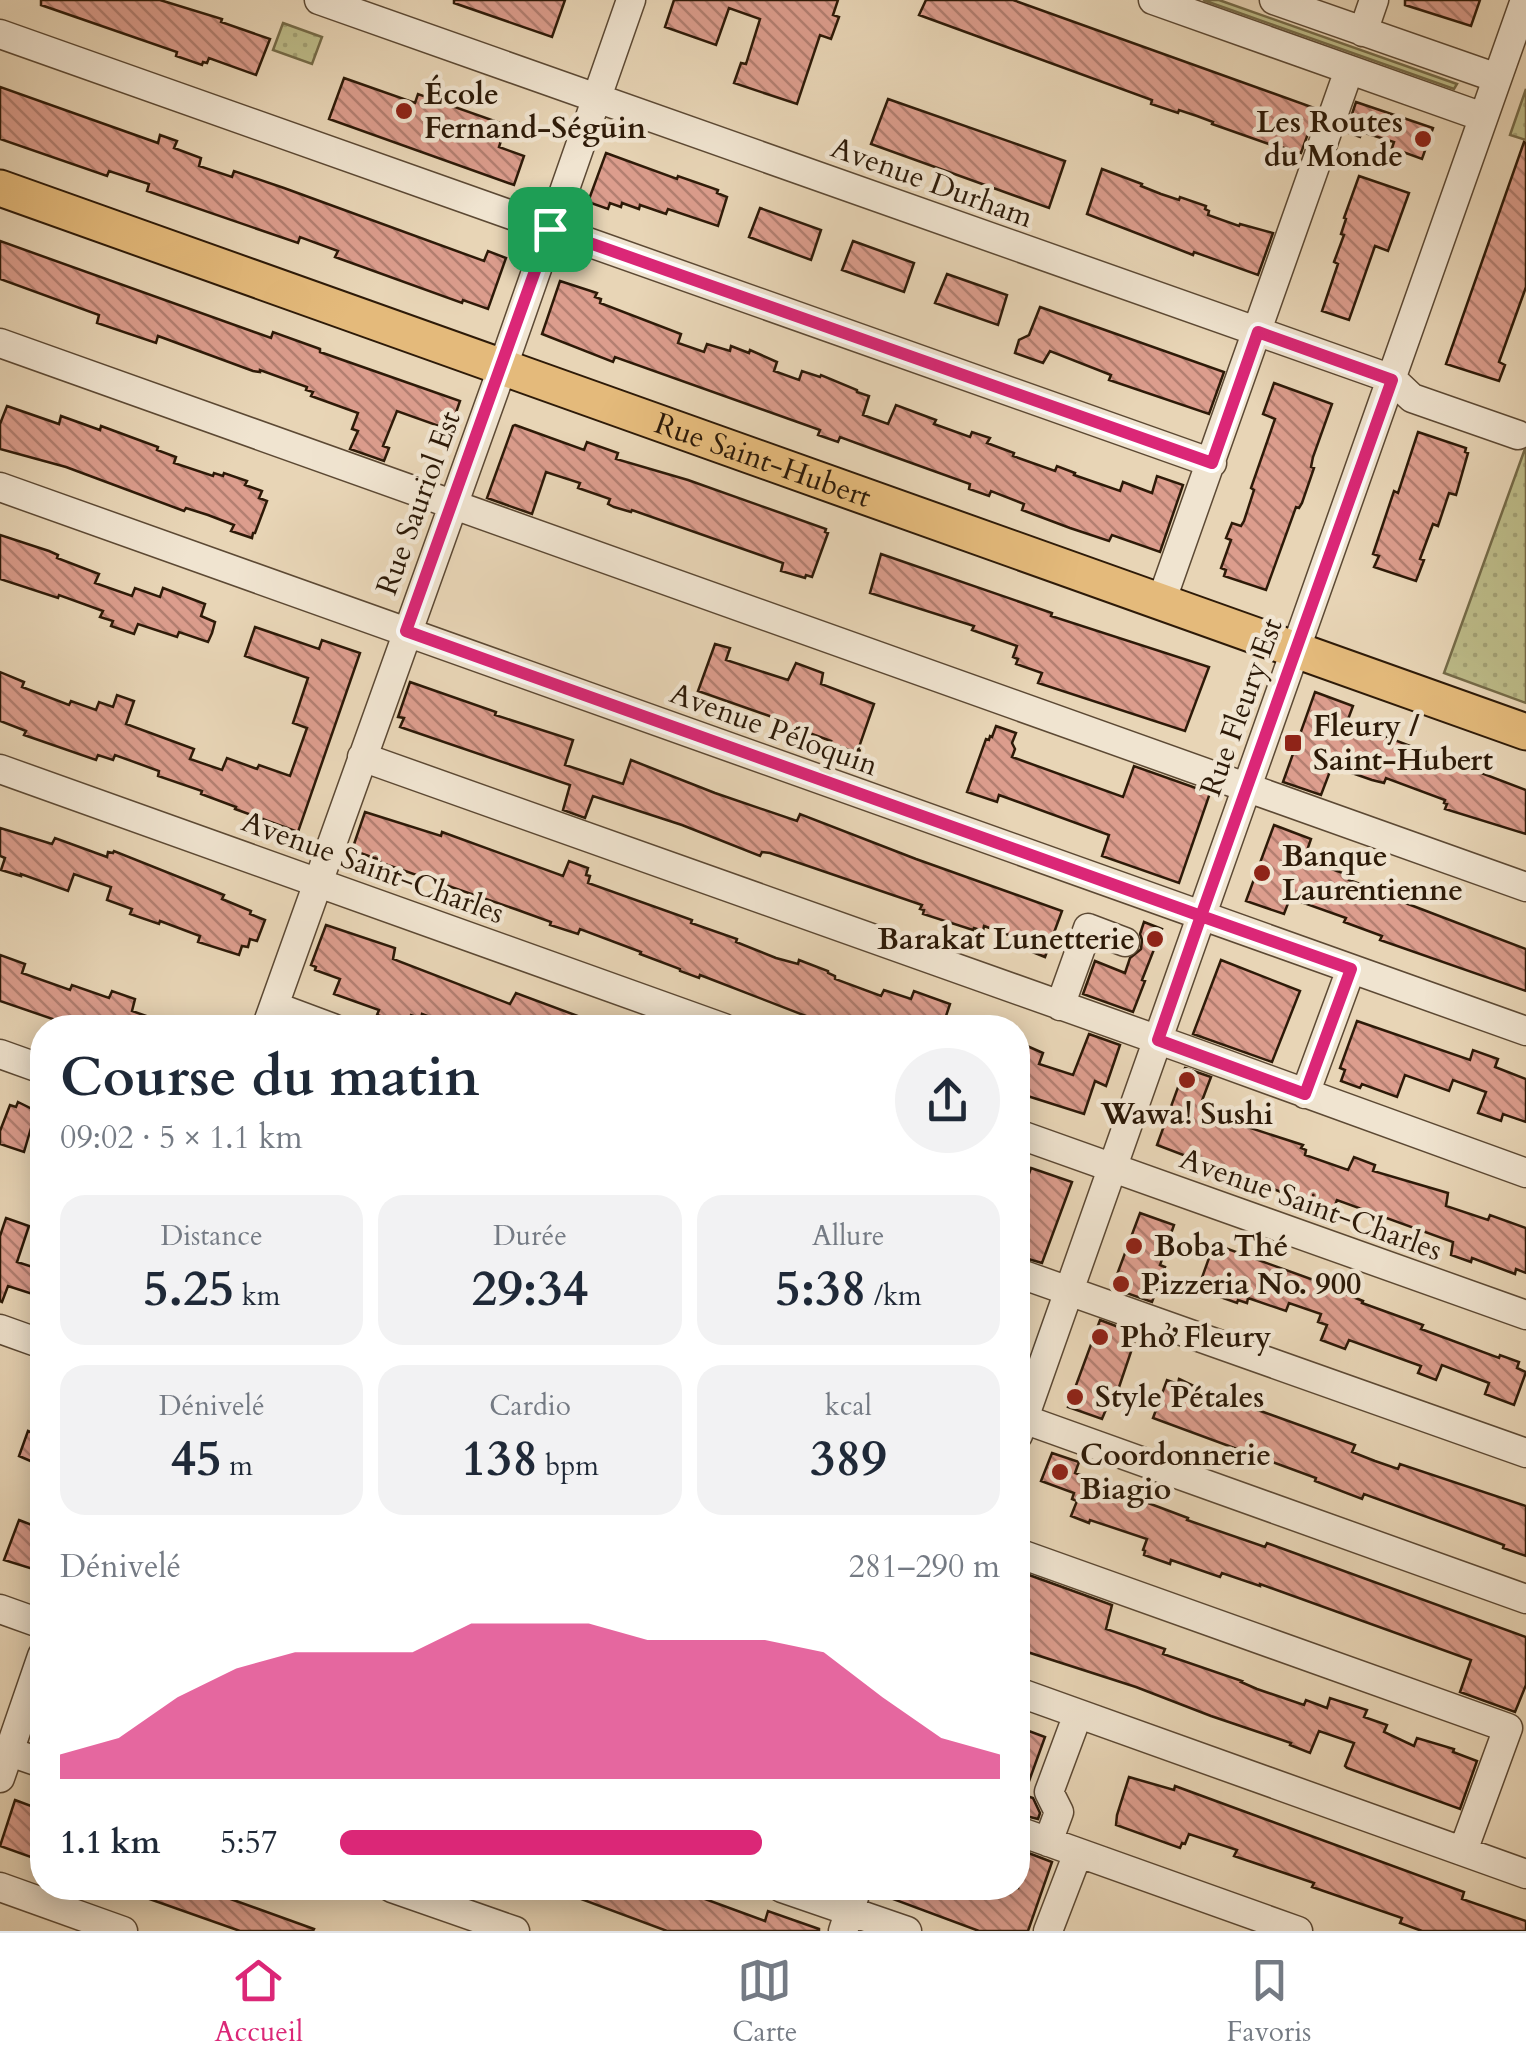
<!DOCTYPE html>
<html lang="fr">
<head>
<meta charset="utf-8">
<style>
	body { margin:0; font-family:Cardo,serif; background:#f2f2f3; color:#1f2937; height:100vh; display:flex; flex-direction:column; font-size:38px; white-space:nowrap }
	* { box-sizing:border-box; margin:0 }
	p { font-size:32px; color:#747a83 }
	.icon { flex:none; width:55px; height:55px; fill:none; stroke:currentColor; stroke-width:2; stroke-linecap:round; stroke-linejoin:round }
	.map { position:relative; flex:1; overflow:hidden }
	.panel { position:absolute; left:30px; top:1015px; width:1000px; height:885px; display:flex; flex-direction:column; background:#fff; border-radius:40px; box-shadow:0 5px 25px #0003 }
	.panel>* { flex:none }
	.pin { position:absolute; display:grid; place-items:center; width:85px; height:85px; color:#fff; margin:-42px; border-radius:20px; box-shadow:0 5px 15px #0006 }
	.round { display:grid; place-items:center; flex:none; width:105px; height:105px; border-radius:52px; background:#f2f2f3 }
	.headline { display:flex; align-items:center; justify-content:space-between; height:170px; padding:0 30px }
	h1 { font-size:55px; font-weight:700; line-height:75px }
	.figures { display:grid; grid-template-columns:repeat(3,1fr); gap:15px; height:170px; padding:10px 30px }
	.figures div { display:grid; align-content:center; border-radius:25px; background:#f2f2f3; text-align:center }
	.figures b { font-size:50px; font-weight:700 }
	.figures small { font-size:28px; font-weight:400 }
	.figures p { font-size:28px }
	.chart { height:280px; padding:20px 30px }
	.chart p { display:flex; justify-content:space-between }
	.chart svg { width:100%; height:180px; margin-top:10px; fill:#db2777; opacity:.7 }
	ul { padding:0 30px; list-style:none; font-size:32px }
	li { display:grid; grid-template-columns:160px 120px 1fr; align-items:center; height:75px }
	li i { height:25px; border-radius:12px; background:#db2777 }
	.dock { display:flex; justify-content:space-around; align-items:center; height:140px; border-top:2px solid #e0e1e3; background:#fff; font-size:28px; color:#747a83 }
	.dock a { display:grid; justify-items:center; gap:5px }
	.dock .current { color:#db2777 }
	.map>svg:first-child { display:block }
	.green { fill:#bdbc89; stroke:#756b48; stroke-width:2.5 }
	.park { fill:url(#park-dots); stroke:#756b48; stroke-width:2.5 }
	.building { fill:url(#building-back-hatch); stroke:#2d1a08; stroke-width:2.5 }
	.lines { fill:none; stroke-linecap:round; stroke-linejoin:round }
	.minor-casing { stroke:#5c4934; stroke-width:31 }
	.major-casing { stroke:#2d1a08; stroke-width:39 }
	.minor { stroke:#f0e4d0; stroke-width:28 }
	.major { stroke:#e4ba7b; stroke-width:35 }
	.route-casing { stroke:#fff; stroke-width:20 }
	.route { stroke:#db2777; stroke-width:12 }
	.poi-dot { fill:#8f2418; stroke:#f0e4d0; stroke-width:4 }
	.labels { text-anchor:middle; stroke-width:9; stroke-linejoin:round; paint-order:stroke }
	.poi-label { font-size:30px; font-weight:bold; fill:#2d1a08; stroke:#f0e4d0; text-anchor:start }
	.street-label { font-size:30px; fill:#2d1a08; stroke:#f0e4d0 }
</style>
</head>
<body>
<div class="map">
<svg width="1526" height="1931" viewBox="0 0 1526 1931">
	<defs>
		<pattern id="park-dots" width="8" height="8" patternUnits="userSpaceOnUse" patternTransform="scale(2.5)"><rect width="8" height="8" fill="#bdbc89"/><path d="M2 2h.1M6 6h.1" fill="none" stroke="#a3a175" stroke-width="1.8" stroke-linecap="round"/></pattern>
		<pattern id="building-back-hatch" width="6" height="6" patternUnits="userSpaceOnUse" patternTransform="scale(2.5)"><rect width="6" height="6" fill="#dc9d8d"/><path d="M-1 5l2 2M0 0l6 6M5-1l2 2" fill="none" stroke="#b37f71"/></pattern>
	</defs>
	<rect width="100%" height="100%" fill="#e8d5b6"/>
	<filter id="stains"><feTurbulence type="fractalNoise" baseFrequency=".002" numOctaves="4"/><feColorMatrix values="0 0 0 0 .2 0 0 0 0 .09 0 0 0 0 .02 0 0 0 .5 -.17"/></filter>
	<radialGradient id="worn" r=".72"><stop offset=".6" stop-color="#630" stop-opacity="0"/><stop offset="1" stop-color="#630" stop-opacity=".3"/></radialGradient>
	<path class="green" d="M1203,0H1219L1457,84L1454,89Z"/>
	<path class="park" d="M283,23L322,37L312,64L273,50Z
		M1526,89V140L1510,135Z
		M1526,446V703L1444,673Z"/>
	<path class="building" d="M41,0H160L222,19L221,22L270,39L256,75L209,58L207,63L203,62L202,65L176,56L177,52L41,5Z
		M454,0H565L552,37L454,3Z
		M674,0H838L833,15L839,17L831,39L820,35L797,104L734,83L741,63L746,64L760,19L729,8L716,45L665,27Z
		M926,0H1013L1317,109L1301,153L1281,147L1280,148L1212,124L1213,122L1197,116L1179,110L1178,113L1151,104L1152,100L919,15Z
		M1405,0H1480L1471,26L1405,5Z
		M344,78L415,103L418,94L506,125L499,147L524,156L514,185L329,119Z
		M0,87L158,143L160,135L177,141L174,148L201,158L199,166L232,177L234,171L284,188L484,261L488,251L506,258L488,309L463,300L462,303L335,257L338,251L300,237L298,243L147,191L149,184L109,171L107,176L0,139Z
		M888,99L1065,161L1049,208L871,144Z
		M1356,102L1433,128L1422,159L1392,148L1394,142L1362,132L1360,137L1346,132Z
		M1524,142L1526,143V287L1499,362L1505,365L1499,381L1446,364Z
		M606,153L677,179L678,176L718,190L717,193L727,197L718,226L668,209L666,214L640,205L639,209L622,203L621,207L610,203L608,209L588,202Z
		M1102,169L1142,184L1141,186L1161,194L1179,200L1180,197L1206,206L1205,209L1209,211L1208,215L1239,226L1240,224L1273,233L1258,275L1194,252L1193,255L1087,214Z
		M1359,176L1409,193L1388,251L1375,246L1349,320L1322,311L1338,264L1334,262L1344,235L1341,234L1346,219L1344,218Z
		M760,208L821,230L811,260L749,237Z
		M0,241L271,338L273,332L320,349V352L460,401L450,430L397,411L383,446L389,448L384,461L350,449L358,431L352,429L358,413L311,396L313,392L306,390L307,387L260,370V372L253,371L158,336L156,343L97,323L99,315L0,279Z
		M853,241L914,263L904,292L842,270Z
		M947,274L1007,295L998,325L935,303Z
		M560,281L597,293L595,297L601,299L600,303L681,334L678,343L704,352L707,344L730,351L731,346L749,353L750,350L777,362L774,371L799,380L802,371L820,377L821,375L857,390V392L869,396L863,415L888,424L896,405L936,420L934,424L970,437L972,432L990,438L987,443L1014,453L1013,456L1055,471L1057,466L1075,473L1074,475L1120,491L1123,482L1152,493L1157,476L1183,485L1160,552L1112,535L1109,541L1070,528L1022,510L1024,504L991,491L989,496L969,489L970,484L892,456L840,437L838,442L818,435L820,430L615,357L613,362L542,334Z
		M1040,307L1224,372L1209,414L1109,380L1111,375L1050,351L1043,363L1015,353L1019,340L1029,335Z
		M1274,383L1332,404L1313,457L1311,467L1314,468L1302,503L1299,508L1296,507L1266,590L1224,576L1226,570L1221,568L1231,540L1226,538L1232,523L1241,526L1244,521L1254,490L1251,488L1275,419L1263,414Z
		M7,406L59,424L61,416L100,430L101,426L158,447L157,450L176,457L174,463L213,476L214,473L223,476L224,473L247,481L245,485L262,491L259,498L267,501L255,533H253L252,538L231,531L234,525L208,515L186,508L184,511L66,467L0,449V424Z
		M515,425L584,450L587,442L618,453L616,459L688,480L826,529L825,532L828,533L812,577L806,575L805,578L781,571L783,563L632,510L631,512L614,507L608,504L610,499L578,488L580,483L546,472L532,514L487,498L513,426Z
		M1418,432L1466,448L1465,452L1468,453L1456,495L1449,493L1438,526L1433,524L1420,559L1424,560L1416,581L1374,567L1379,556L1373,554L1394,491L1398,493Z
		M0,535L49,551L58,555L57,558L99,574L95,583L132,596L135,588L160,597L163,588L205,604L201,616L215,622L212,633L208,642L179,632L177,637L138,624L134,634L111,626L113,621L100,617L103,611L59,595L58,598L0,579Z
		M881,554L1052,613L1051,616L1209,667L1185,731L1038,683L1042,673L1016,664L1018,659L1013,657L1017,646L972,630L974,626L870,593Z
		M255,627L319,649L322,640L360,653L298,832L235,809L236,807L201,794L202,791L158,776L159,771L115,755L113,760L98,755L96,760L24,735L26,731L0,721V672L24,682L22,687L69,705L71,701L96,710L99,702L113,707L117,695L134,701L126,724L194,749L190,759L222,770L227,758L257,769L259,765L290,776L307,728L293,723L308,678L245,656Z
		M715,644L730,648L726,660L788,680L796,663L823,673L821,684L874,704L857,753L830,743L831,741L774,720L775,718L698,691Z
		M410,682L496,712L495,715L573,740L565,765L623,784L631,760L715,793L797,821L800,814L916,859L1062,911L1045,957L1020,947L1023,940L984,926L983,931L974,928L973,930L923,914L924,910L920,909L922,905L770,853L762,852L760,856L682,825L593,796L585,818L563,810L570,785L400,727L404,718L398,717Z
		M1315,692L1353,706L1347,722L1526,790V834L1445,809L1447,804L1444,803L1445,800L1386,778L1384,783L1372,780L1332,766L1321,795L1283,782Z
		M996,726L1016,733L1012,743L1015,749L1012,757L1123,797L1134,766L1210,793L1179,883L1102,856L1109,835L999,795L997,802L967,792L986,739L989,740L990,736L992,737Z
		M365,812L441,836L442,832L563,876L569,861L588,868L586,875L590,876L588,883L692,920L691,923L737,939L736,942L776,958L798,964L799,960L828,971V973L835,976V979L881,996L884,990L911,999L914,991L950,1004L942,1028H837L700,975L699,978L680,971V969L640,954L641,952L580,929L578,934L550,925L551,922L515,909L376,861L377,859L352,850Z
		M1274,825L1311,839L1304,859L1351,876L1349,880L1388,894L1387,896L1526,949V991L1380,940L1382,936L1344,922L1346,918L1290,898L1284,914L1246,901Z
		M0,828L52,844L55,838L107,857L108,852L113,853L114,851L224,895L222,899L251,911L250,914L265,920L257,941L250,939L248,947L242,946L239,955L198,942L200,936L160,921L159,924L130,914L132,909L107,900L111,887L74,874L68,891L21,874V876L1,870L5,858L0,856Z
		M1144,922L1162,929L1142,980L1145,981L1133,1012L1083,994L1095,961L1125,973L1130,958L1141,949L1142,940L1140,934Z
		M326,925L395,948L393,959L510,1004L516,993L602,1025L601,1028H460L422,1014L421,1019L411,1015L407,1025L377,1015L379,1010L334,994L340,979L315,970L316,967L311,965Z
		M0,955L25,964L22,973L70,990L72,985L109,998L112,991L135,999L132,1011L172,1025V1028H79L0,1001Z
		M1221,960L1300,991L1272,1062L1193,1034Z
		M1357,1021L1470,1060L1473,1050L1498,1059L1495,1067L1526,1079V1122L1503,1114L1501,1121L1478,1113L1486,1092L1453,1080L1449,1091L1405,1075L1397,1097L1362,1084L1360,1088L1341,1081L1345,1070L1340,1068Z
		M1089,1034L1120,1045L1106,1086L1095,1081L1084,1114L1018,1093V1042L1043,1053L1039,1064L1073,1075Z
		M1185,1068L1211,1077L1200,1106L1237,1119L1235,1123L1303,1145L1301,1148L1306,1150L1305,1155L1348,1170L1354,1157L1375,1165L1373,1171L1448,1193L1446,1206L1488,1220L1490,1215L1526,1228V1273L1516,1269L1515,1274L1472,1258L1471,1262L1451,1255L1453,1242L1337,1200L1333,1210L1309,1202L1302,1204L1299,1199L1261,1184L1262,1182L1219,1167L1217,1171L1193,1162L1194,1159L1157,1145Z
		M18,1102L36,1111L24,1152L0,1144V1131L10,1105L16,1107Z
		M1031,1168L1072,1182L1042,1263L1018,1256V1205Z
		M1140,1213L1174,1225L1160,1265L1165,1267L1152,1302L1112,1288Z
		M6,1218L29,1226L17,1262L42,1270V1297L8,1286L2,1302L0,1301V1236Z
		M1214,1244L1344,1291L1343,1293L1363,1301L1362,1303L1423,1325L1421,1329L1499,1358L1500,1355L1519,1362L1517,1368L1526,1372L1514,1405L1485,1394L1489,1383L1442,1365L1436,1380L1418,1373L1421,1366L1349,1340L1345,1349L1321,1340L1327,1325L1318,1322L1321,1314L1289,1303L1286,1311L1248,1298L1247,1303L1238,1300L1237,1303L1206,1292L1207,1289L1199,1286Z
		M1100,1320L1137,1334L1116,1396L1112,1408L1107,1407L1102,1419L1068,1407Z
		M1179,1379L1202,1390L1355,1445L1352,1452L1375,1461L1398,1469L1400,1464L1526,1506V1556L1503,1548L1504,1545L1364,1494L1362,1499L1315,1481L1316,1478L1153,1418L1167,1380L1178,1384Z
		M28,1431L42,1437V1466L19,1456Z
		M1052,1453L1079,1462L1075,1473L1141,1497L1140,1500L1188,1518L1187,1520L1265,1547L1267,1543L1526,1637V1685L1515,1712L1460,1692L1471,1660L1260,1584V1586L1222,1573L1220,1577L1171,1560L1170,1564L1144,1555L1145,1551L1143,1550L1147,1539L1090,1520L1089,1523L1071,1516L1077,1501L1072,1499L1074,1493L1041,1481Z
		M19,1520L37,1527L33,1539L42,1543L33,1569L4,1560Z
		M1018,1571L1112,1605L1106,1629L1165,1649L1163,1654L1242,1681L1241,1682L1257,1689L1304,1705L1306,1700L1327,1708L1330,1698L1367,1710L1364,1717L1387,1725L1384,1732L1414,1746L1417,1738L1454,1749L1453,1752L1477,1761L1460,1809L1347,1768L1345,1766L1354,1743L1319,1731L1310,1753L1290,1745L1291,1743L1211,1716L1136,1687L1018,1649Z
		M1018,1727L1045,1737L1024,1795L1033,1798L1040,1813L1038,1819L1018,1814Z
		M1129,1777L1174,1790L1175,1786L1464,1892L1462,1899L1526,1921V1931H1422L1400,1923L1402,1918L1312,1887L1314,1883L1234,1856L1237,1850L1189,1834L1185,1844L1182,1843L1180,1848L1116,1825L1117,1815Z
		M15,1800L42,1810V1861L0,1846Z
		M1018,1849L1052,1862L1028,1931H979L874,1892V1888H1018Z
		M125,1888H200L314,1929L313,1931H240L124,1890Z
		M554,1888H675L765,1921L768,1911L819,1929V1931H667L554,1889Z"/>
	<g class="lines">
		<defs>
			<path id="minor" d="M319,0L1392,379L1412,398L1518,435
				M1153,0L1483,117
				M1274,0L1497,78
				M1363,32L1374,0
				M0,34L1212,463
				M0,343L1526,887
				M0,487L1526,1031
				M1161,602L1349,70
				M362,757L1184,1049L1526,1173
				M0,769L724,1028
				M274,1006L333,1028
				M1060,1006L1088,928L1125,942
				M266,1028L503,366L631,0
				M0,1054L42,1069
				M1305,1094L1351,969
				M1018,1134L1526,1315
				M1018,1273L1526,1453
				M0,1329L42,1344
				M1018,1417L1526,1599
				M1018,1435L1525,0
				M1018,1553L1508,1728L1463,1851
				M0,1609L42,1624
				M1018,1692L1526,1874
				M10,1752L42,1763
				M0,1778L42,1656
				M1018,1831L1298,1931
				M1048,1842L1059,1812L1049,1792L1078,1714
				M0,1887L123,1931
				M392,1888L515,1931
				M782,1888L907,1931
				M843,1931L857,1888
				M1048,1931L1078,1853"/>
			<g id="major">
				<path id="s1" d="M0,188L1526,732"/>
			</g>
		</defs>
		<use href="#minor" class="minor-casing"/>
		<use href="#major" class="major-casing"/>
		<use href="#minor" class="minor"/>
		<use href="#major" class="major"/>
	</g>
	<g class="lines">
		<defs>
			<path id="route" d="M550,229L406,631L1201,916L1158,1040L1305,1094L1351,969L1201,916L1392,380L1258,332L1212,463L550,229"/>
		</defs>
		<use href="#route" class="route-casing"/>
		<use href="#route" class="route"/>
	</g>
	<g class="poi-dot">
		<circle cx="404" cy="111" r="10"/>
		<circle cx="1423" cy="139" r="10"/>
		<rect x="1283" y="733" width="20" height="20" rx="5"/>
		<circle cx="1262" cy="873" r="10"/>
		<circle cx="1155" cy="939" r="10"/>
		<circle cx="1187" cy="1080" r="10"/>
		<circle cx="1134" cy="1246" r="10"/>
		<circle cx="1121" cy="1284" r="10"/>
		<circle cx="1100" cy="1337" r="10"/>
		<circle cx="1075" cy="1397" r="10"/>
		<circle cx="1060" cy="1472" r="10"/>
	</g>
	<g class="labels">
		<g class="poi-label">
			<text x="424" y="104">École<tspan x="424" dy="34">Fernand-Séguin</tspan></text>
			<text x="1403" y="132" text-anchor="end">Les Routes<tspan x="1403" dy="34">du Monde</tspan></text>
			<text x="1313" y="736">Fleury /<tspan x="1313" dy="34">Saint-Hubert</tspan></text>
			<text x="1282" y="866">Banque<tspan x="1282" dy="34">Laurentienne</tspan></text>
			<text x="1135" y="949" text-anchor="end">Barakat Lunetterie</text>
			<text x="1187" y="1124" text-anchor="middle">Wawa! Sushi</text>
			<text x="1154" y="1256">Boba Thé</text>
			<text x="1141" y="1294">Pizzeria No. 900</text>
			<text x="1120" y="1347">Phở Fleury</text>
			<text x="1095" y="1407">Style Pétales</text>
			<text x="1080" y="1465">Coordonnerie<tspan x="1080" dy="34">Biagio</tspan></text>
		</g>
		<g class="street-label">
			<text transform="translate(932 182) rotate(20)" y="10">Avenue Durham</text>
			<text dy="10" stroke="none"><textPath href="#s1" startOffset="810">Rue Saint-Hubert</textPath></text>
			<text transform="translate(418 503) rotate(-70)" y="10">Rue Sauriol Est</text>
			<text transform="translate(1241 707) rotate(-70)" y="10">Rue Fleury Est</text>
			<text transform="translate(774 729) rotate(20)" y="10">Avenue Péloquin</text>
			<text transform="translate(373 867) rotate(20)" y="10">Avenue Saint-Charles</text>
			<text transform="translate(1311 1204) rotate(20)" y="10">Avenue Saint-Charles</text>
		</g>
	</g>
	<rect width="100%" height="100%" filter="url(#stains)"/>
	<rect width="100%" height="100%" fill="url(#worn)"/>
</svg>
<div class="pin" style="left:550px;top:229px;background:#1e9e55"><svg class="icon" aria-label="arrive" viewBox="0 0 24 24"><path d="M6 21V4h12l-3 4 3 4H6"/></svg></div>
<section class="panel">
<div class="headline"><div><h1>Course du matin</h1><p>09:02 · 5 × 1.1 km</p></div><a class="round"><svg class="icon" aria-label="share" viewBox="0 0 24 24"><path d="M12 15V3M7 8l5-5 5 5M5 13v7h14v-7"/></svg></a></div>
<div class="figures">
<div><p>Distance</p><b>5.25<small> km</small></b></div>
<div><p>Durée</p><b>29:34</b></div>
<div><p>Allure</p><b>5:38<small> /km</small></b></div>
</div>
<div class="figures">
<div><p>Dénivelé</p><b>45<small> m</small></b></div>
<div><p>Cardio</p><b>138<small> bpm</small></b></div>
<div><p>kcal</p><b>389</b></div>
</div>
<div class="chart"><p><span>Dénivelé</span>281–290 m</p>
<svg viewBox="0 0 160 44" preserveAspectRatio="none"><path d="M0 44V38L10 34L20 24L30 17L40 13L50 13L60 13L70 6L80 6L90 6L100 10L110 10L120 10L130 13L140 24L150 34L160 38V44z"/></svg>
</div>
<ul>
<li><b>1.1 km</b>5:57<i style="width:64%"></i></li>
</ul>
</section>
</div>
<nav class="dock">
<a class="current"><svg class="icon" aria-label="home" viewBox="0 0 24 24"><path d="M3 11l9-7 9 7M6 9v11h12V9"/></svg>Accueil</a>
<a><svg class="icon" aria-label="map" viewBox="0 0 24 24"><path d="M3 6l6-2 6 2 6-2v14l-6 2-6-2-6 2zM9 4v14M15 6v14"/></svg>Carte</a>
<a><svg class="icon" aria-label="saved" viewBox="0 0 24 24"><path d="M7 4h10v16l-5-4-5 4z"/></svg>Favoris</a>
</nav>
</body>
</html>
